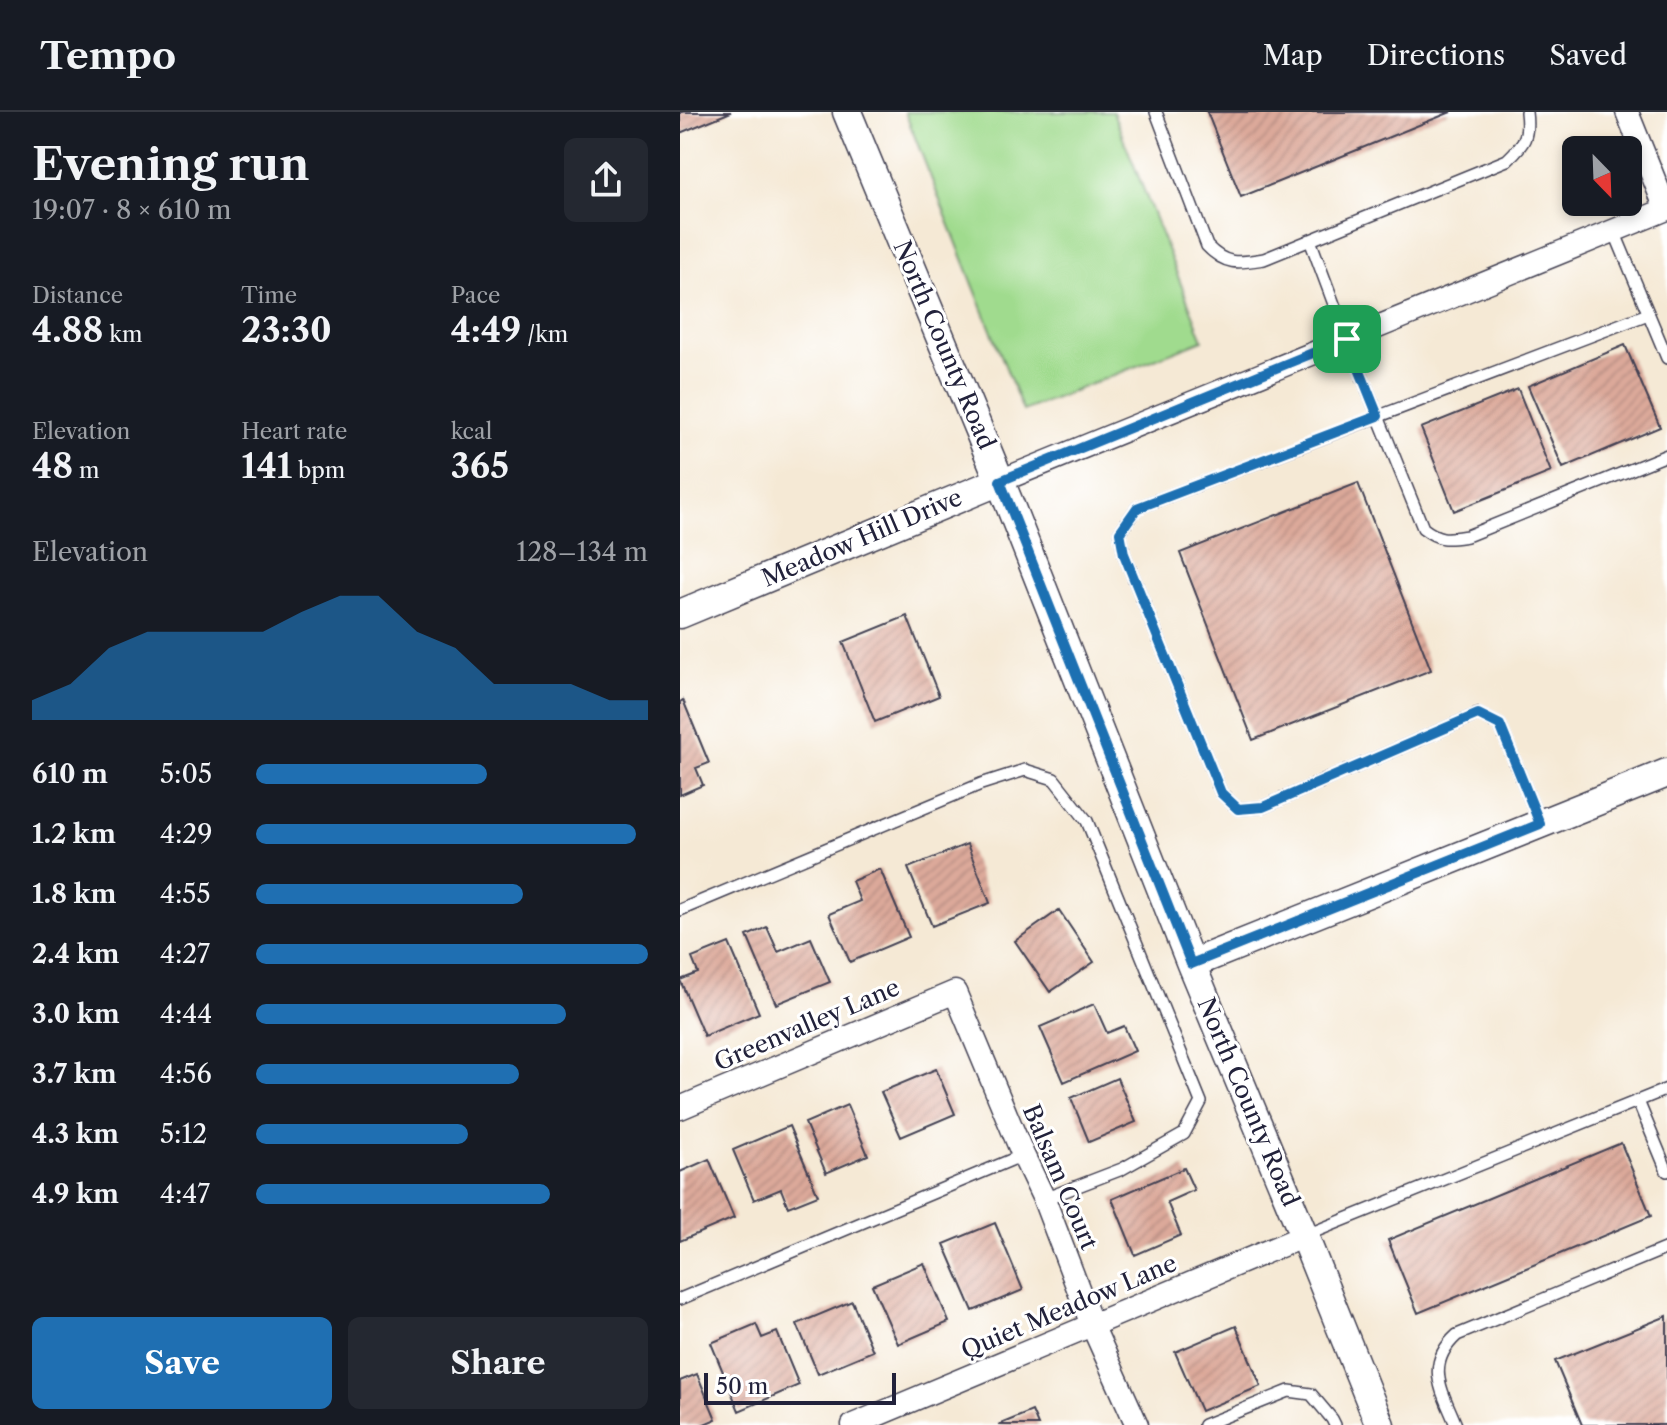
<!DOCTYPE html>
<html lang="en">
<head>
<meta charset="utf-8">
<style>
	body { margin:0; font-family:"Libre Caslon Text",serif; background:#242831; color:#f1f3f6; height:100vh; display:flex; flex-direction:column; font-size:30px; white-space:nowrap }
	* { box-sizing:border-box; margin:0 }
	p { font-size:26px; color:#9ea1a6 }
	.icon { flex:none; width:44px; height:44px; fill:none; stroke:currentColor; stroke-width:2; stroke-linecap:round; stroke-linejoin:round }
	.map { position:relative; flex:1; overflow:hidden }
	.details { display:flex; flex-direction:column; background:#171b24; width:680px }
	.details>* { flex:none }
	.needle { width:52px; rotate:157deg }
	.controls { position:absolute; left:882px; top:24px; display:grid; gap:16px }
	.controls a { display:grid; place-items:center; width:80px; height:80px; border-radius:12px; background:#171b24; box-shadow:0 4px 12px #0003; font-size:40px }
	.scale { position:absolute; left:24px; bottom:20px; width:192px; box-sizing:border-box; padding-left:8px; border:4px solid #22223b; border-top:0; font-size:22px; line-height:28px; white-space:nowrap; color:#22223b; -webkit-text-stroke:6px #fff; paint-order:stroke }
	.pin { position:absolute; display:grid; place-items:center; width:68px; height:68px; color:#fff; margin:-34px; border-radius:16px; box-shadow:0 4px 12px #0006 }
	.round { display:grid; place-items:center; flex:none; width:84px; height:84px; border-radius:12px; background:#242831 }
	.head { display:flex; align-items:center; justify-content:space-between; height:136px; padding:0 32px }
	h1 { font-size:44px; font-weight:700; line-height:60px }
	.stats { display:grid; grid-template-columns:repeat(3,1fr); gap:12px; height:136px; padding:8px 32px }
	.stats div { display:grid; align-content:center }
	.stats b { font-size:34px; font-weight:700 }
	.stats small { font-size:22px; font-weight:400 }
	.stats p { font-size:22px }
	.chart { height:224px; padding:16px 32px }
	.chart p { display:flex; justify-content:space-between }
	.chart svg { width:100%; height:144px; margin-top:8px; fill:#1f6fb2; opacity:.7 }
	.cta { display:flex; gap:16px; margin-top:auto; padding:16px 32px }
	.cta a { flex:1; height:92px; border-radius:12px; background:#1f6fb2; color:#fff; font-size:32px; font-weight:700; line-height:92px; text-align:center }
	.cta a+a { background:#242831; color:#f1f3f6 }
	ul { padding:0 32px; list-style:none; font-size:26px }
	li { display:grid; grid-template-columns:128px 96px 1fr; align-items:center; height:60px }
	li i { height:20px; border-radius:10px; background:#1f6fb2 }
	header { display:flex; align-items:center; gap:48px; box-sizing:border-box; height:112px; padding:0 40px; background:#171b24; border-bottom:2px solid #363941 }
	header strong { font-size:38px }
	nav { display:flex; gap:44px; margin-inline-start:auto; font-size:28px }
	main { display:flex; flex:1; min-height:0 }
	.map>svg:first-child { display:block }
	.pitch { fill:#a0db8e; stroke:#617e64; stroke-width:2 }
	.building { fill:url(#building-hatch) }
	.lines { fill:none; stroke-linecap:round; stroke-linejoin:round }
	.service-casing { stroke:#424052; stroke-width:14 }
	.minor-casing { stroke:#424052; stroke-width:25 }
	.tertiary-casing { stroke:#424052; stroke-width:31 }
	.service { stroke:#fff; stroke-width:11 }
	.minor { stroke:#fff; stroke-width:22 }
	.tertiary { stroke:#fff; stroke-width:28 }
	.route-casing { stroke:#fff; stroke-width:16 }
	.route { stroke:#1f6fb2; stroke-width:10 }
	.labels { text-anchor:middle; stroke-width:6; stroke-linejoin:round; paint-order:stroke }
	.street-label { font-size:24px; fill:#22223b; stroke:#fff }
</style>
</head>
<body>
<header>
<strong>Tempo</strong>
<nav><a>Map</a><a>Directions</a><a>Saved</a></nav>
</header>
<main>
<section class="details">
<div class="head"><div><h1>Evening run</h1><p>19:07 · 8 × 610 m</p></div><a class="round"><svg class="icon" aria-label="share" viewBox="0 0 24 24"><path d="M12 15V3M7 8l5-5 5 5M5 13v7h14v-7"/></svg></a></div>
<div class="stats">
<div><p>Distance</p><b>4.88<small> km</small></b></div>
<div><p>Time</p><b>23:30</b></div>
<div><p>Pace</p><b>4:49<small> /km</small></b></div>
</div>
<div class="stats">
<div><p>Elevation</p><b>48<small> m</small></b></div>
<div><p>Heart rate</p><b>141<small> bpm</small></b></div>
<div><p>kcal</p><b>365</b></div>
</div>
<div class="chart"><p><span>Elevation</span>128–134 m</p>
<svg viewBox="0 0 160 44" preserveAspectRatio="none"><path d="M0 44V38L10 33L20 22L30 17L40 17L50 17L60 17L70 11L80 6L90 6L100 17L110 22L120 33L130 33L140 33L150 38L160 38V44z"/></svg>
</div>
<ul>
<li><b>610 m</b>5:05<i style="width:59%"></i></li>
<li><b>1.2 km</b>4:29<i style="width:97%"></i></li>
<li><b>1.8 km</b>4:55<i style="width:68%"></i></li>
<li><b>2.4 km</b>4:27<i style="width:100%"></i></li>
<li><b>3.0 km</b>4:44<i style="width:79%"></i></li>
<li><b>3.7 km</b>4:56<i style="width:67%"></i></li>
<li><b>4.3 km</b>5:12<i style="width:54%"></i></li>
<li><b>4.9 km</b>4:47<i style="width:75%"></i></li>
</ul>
<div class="cta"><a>Save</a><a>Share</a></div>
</section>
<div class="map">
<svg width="987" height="1313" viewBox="0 0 987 1313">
	<defs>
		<pattern id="building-hatch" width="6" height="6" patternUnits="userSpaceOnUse" patternTransform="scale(2)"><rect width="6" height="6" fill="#dca99a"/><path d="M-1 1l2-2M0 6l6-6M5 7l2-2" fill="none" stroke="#bc9186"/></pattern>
	</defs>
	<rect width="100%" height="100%" fill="#fff"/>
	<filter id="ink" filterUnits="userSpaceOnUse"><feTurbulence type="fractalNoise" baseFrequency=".0125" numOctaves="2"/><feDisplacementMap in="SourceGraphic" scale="16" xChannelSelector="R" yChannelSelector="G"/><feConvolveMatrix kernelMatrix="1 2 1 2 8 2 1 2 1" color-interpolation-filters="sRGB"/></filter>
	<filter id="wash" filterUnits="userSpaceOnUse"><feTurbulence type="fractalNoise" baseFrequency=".006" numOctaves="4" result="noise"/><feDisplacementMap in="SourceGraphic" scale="32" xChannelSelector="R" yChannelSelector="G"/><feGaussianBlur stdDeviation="1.8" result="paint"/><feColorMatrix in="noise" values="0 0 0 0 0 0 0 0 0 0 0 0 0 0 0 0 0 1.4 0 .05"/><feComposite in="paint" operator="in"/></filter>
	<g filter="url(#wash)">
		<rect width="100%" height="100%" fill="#f5e9d5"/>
		<path class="pitch" d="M225,0H433L523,228L343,299Z"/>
		<g id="blocks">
			<path class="building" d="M0,0H51L0,21Z
				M527,0H771L561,85Z
				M945,233L980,315L883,356L848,274Z
				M838,277L871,360L774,399L741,316Z
				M678,371L751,558L573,628L500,441Z
				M227,504L259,584L195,610L163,530Z
				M3,588L29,651L16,656L23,673L0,683V590Z
				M287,732L310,791L252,814L228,756Z
				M200,757L229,825L170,850L149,802L180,789L172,769Z
				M379,798L414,850L370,880L335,829Z
				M87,815L98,840L131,826L150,870L96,892L67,824Z
				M49,831L79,901L24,924L0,868L18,861L12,846Z
				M414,892L427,921L444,914L455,939L384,970L360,915Z
				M256,957L275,1002L221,1025L201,980Z
				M437,966L456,1010L409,1030L391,986Z
				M167,993L188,1043L146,1061L125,1011Z
				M109,1014L138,1083L108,1095L101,1077L74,1088L53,1038Z
				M941,1031L971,1104L738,1201L708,1128Z
				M29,1047L54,1106L0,1129V1060Z
				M504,1056L514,1078L487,1090L501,1123L455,1143L432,1087Z
				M315,1111L343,1178L293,1199L264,1132Z
				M244,1151L269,1210L218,1232L192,1173Z
				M172,1189L193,1239L138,1262L117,1212Z
				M987,1204V1313H902L875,1249Z
				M76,1212L82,1226L97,1220L119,1273L59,1299L31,1231Z
				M556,1214L581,1274L521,1299L495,1240Z
				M17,1262L36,1307L22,1313H0V1269Z
				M352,1299L358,1313H318Z"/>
		</g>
	</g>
	<g filter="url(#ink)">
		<use href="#blocks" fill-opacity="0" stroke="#424052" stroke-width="2"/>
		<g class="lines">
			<defs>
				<path id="service" d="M476,0L527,134C546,154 559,151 584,147L827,48C845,31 849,25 846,0
					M934,119L987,246
					M630,128L667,227L743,416C760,429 767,427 787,424L987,343
					M860,712L820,613L798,602L583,695L558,697L541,681L444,442L440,420L457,396L968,202
					M0,798L301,672L345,658L374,667L407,709L521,990L504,1022L442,1057L364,1087
					M958,989L987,1059
					M624,1124L987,977
					M0,1187L343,1043
					M524,1313L609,1279L631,1282L652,1307L655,1313
					M776,1313C762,1278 744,1253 777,1223L987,1136"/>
				<path id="minor" d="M947,0L986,97
					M320,369L987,97
					M0,996L275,880L343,1043L364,1087L412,1213L457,1313
					M173,1313L624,1124"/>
				<path id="tertiary" d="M167,0L329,391L511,852L624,1124L700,1313
					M0,502L320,369
					M511,852L987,661"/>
			</defs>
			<use href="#service" class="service-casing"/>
			<use href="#minor" class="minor-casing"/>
			<use href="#tertiary" class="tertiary-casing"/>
			<use href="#service" class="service"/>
			<use href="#minor" class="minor"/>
			<use href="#tertiary" class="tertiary"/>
		</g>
	</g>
	<g class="lines" filter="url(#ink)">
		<defs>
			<path id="route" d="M667,227L698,304L457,396L440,420L444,442L541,681L558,697L583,695L798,602L820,613L860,712L511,852L320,369Z"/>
		</defs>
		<use href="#route" class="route-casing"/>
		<use href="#route" class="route"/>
	</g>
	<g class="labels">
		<g class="street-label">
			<text transform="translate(264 233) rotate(67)" y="8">North County Road</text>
			<text transform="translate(182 426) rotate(-23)" y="8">Meadow Hill Drive</text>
			<text transform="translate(127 913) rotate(-23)" y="8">Greenvalley Lane</text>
			<text transform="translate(568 990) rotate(67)" y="8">North County Road</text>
			<text transform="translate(380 1065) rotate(67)" y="8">Balsam Court</text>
			<text transform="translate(389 1195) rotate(-23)" y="8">Quiet Meadow Lane</text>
		</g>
	</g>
</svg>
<div class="controls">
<a><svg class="needle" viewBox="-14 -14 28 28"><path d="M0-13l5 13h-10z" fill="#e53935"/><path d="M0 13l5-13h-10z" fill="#9ea1a6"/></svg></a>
</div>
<div class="scale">50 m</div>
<div class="pin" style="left:667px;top:227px;background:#1e9e55"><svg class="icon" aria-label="arrive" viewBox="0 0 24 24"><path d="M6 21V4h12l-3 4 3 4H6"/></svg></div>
</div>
</main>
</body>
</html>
